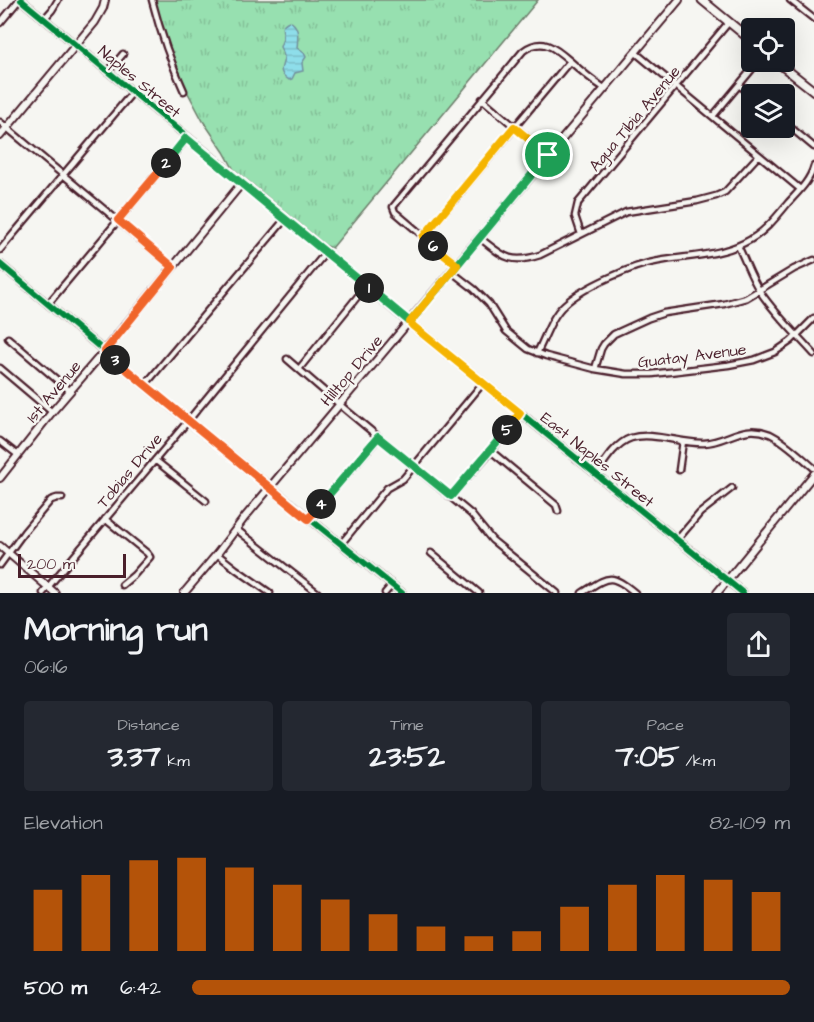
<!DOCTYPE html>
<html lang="en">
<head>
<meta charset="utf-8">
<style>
	body { margin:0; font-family:"Architects Daughter",sans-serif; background:#242831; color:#f1f3f6; height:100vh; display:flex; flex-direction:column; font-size:22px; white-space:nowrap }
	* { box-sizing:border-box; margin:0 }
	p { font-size:20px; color:#9ea1a6 }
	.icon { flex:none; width:33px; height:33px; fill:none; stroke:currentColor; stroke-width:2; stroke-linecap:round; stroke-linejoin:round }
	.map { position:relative; height:593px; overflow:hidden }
	.drawer { display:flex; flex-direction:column; background:#171b24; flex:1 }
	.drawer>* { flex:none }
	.controls { position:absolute; left:741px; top:18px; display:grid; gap:12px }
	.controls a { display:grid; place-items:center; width:54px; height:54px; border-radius:6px; background:#171b24; box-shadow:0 6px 24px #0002; font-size:30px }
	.scale { position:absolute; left:18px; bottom:15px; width:108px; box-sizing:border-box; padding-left:6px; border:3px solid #4a1f2b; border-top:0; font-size:16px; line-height:21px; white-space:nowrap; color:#4a1f2b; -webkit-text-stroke:4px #f6f6f2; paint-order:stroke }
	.pin { position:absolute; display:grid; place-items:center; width:51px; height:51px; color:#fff; margin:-26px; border:3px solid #fff; border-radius:50%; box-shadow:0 2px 6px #0007 }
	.km { position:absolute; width:30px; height:30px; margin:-15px; border-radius:50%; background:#222; color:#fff; font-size:16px; line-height:30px; text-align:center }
	.round { display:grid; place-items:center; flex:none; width:63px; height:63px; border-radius:6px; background:#242831 }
	.overview { display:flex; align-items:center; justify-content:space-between; height:102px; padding:0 24px }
	h1 { font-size:33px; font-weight:700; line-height:45px }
	.stats { display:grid; grid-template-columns:repeat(3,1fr); gap:9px; height:102px; padding:6px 24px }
	.stats div { display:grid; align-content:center; border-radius:6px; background:#242831; text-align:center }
	.stats b { font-size:30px; font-weight:700 }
	.stats small { font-size:16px; font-weight:400 }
	.stats p { font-size:16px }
	.chart { height:168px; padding:12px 24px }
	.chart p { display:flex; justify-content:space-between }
	.chart svg { width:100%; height:108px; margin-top:6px; stroke:#b45309; stroke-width:6 }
	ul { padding:0 24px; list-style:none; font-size:20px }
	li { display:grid; grid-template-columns:96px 72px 1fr; align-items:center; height:45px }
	li i { height:15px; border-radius:8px; background:#b45309 }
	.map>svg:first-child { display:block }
	.grass { fill:url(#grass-tufts); stroke:#70806e; stroke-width:1.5 }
	.water { fill:url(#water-rules); stroke:#73929e; stroke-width:1.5 }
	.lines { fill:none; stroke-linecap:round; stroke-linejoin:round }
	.street-casing { stroke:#4a1f2b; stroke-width:9 }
	.secondary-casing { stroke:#4a1f2b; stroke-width:10 }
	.primary-casing { stroke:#4a1f2b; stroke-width:11 }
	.street { stroke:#f6f6f2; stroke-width:4.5 }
	.secondary { stroke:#f6f6f2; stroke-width:6 }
	.primary { stroke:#f6f6f2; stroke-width:7 }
	.cycleway-casing { stroke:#f6f6f2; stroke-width:10 }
	.cycleway { stroke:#00873e; stroke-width:6 }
	.split-1-casing { stroke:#fff; stroke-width:12 }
	.split-2-casing { stroke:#fff; stroke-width:12 }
	.split-3-casing { stroke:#fff; stroke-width:12 }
	.split-4-casing { stroke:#fff; stroke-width:12 }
	.split-5-casing { stroke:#fff; stroke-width:12 }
	.split-6-casing { stroke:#fff; stroke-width:12 }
	.split-7-casing { stroke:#fff; stroke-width:12 }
	.split-1 { stroke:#22a559; stroke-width:8 }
	.split-2 { stroke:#22a559; stroke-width:8 }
	.split-3 { stroke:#f0652b; stroke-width:8 }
	.split-4 { stroke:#f0652b; stroke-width:8 }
	.split-5 { stroke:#22a559; stroke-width:8 }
	.split-6 { stroke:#f5b400; stroke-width:8 }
	.split-7 { stroke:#f5b400; stroke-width:8 }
	.labels { text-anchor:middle; stroke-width:5; stroke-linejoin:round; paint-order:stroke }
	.street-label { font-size:16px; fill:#4a1f2b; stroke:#f6f6f2 }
</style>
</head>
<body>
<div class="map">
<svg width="814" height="593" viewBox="0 0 814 593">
	<defs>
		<pattern id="grass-tufts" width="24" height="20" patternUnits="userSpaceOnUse" patternTransform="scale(1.5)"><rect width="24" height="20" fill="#97e0b0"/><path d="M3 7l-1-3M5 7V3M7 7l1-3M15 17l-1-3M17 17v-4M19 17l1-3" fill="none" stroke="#84c098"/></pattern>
		<pattern id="water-rules" width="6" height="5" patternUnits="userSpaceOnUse" patternTransform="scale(1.5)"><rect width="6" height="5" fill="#8edeea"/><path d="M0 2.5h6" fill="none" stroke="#7cbec9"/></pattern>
	</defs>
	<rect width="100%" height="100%" fill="#f6f6f2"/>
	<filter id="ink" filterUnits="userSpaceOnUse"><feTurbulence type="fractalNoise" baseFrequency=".0167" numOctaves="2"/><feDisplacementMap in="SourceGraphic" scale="12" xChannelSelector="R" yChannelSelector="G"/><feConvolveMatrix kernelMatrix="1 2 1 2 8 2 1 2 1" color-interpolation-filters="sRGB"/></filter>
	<g filter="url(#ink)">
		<path class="grass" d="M153,0H538L332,248L308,239L242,184L224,152L203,121L181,80L173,63Z"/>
		<path class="water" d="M289,21C300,25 298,38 297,48L304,53L306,57L302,63L303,71L295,73L292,79L289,80C275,70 284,67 284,57C284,54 281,49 280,47C281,44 282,41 283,39C285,30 277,27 289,21Z"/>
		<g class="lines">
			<defs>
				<path id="street" d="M152,0C160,31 170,61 184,91
					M790,0L814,19
					M44,19L52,10L58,0
					M0,23L19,0
					M636,53L800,189
					M108,72L123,54
					M739,85L752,95
					M482,99L548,155
					M713,116L758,62
					M0,122L173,267
					M784,122L814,147
					M581,234L575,216L578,203L729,22
					M423,237L570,61
					M480,238C503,256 510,265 540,255L626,212L697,201L716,196L725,192L759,155
					M738,246C746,262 751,278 761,293C776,315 796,334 814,354
					M0,250L132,93
					M457,265L395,212L393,207L523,51C542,37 554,47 570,61C580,70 592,80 604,88
					M452,272L474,289L489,304L506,331L528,349L546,356L595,369L626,374H652L728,365L754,360L775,352L791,341L814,318
					M48,304L187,138
					M8,338L70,391
					M537,353C545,338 551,317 564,305C583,287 633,265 659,261C687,256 718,256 744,243C763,234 775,219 788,203C798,192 810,181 814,166
					M287,359L346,410L471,514L492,540L557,593
					M0,368L52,412
					M299,369L366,286
					M595,369L601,349L604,344L614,334L649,318L664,313L724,304L746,298L794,269L814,260
					M145,385L286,218
					M0,441L18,455
					M491,451L556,505L558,511
					M155,460L206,501
					M679,470L683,441
					M596,474C605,461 616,443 631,438C652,431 681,444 704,443C728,442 742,423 770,434C785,441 801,457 814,468
					M451,496L491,451L520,413
					M105,519L147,553L150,557L134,575L122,585
					M308,519L379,437
					M236,529L318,593
					M677,540L700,513L732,488
					M341,544L387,488L403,479L414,466L483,383
					M431,553L479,593
					M217,554L236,569L270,593
					M0,565L24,532L51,500L57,498H62
					M43,593L188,421L326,252
					M385,593L392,585
					M582,593C608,577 610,572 635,593"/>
				<path id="secondary" d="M21,0L286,218L414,327L743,593
					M0,136L95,22L103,8L105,0
					M0,264L188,421L402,593
					M0,478L52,412L100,356L242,183
					M0,546L55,593
					M184,593L217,554L245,517L679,0
					M717,593L814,474"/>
				<path id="primary" d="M702,0L752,41
					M777,62L814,91"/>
			</defs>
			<use href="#street" class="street-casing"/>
			<use href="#secondary" class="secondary-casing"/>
			<use href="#primary" class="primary-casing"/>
			<use href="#street" class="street"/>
			<use href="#secondary" class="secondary"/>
			<use href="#primary" class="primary"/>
			<defs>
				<path id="cycleway" d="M21,0L286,218L414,327L743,593
					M0,264L188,421L402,593"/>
			</defs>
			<use href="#cycleway" class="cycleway-casing"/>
			<use href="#cycleway" class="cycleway"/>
		</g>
	</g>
	<g class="lines" filter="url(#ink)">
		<defs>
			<path id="split-1" d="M369,288L410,322L548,155"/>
			<path id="split-2" d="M166,163L186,138L369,288"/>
			<path id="split-3" d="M115,360L105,351L173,267L118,220L166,163"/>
			<path id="split-4" d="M115,360L308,519L321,504"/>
			<path id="split-5" d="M321,504L378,437L451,496L507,430"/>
			<path id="split-6" d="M433,246L457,265L410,322L413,326L520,413L507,430"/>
			<path id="split-7" d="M433,246L423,237L514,127L548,155"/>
		</defs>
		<use href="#split-1" class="split-1-casing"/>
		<use href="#split-2" class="split-2-casing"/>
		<use href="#split-3" class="split-3-casing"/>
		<use href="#split-4" class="split-4-casing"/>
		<use href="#split-5" class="split-5-casing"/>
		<use href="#split-6" class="split-6-casing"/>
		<use href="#split-7" class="split-7-casing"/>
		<use href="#split-1" class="split-1"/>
		<use href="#split-2" class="split-2"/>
		<use href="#split-3" class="split-3"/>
		<use href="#split-4" class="split-4"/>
		<use href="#split-5" class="split-5"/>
		<use href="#split-6" class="split-6"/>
		<use href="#split-7" class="split-7"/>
	</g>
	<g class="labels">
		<g class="street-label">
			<text transform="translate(140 81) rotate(40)" y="6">Naples Street</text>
			<text transform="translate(634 118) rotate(-50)" y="6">Agua Tibia Avenue</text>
			<text transform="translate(692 355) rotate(-7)" y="6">Guatay Avenue</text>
			<text transform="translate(351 370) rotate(-50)" y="6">Hilltop Drive</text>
			<text transform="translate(53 391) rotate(-50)" y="6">1st Avenue</text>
			<text transform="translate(598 459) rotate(39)" y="6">East Naples Street</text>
			<text transform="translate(129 470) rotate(-50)" y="6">Tobias Drive</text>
		</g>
	</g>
</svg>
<div class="controls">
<a><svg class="icon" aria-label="locate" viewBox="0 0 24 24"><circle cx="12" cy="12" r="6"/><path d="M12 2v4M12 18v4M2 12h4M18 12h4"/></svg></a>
<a><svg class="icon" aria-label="layers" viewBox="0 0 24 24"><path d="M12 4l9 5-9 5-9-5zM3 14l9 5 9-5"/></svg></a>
</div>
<div class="scale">200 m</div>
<div class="pin" style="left:548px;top:155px;background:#1e9e55"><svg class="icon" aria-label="arrive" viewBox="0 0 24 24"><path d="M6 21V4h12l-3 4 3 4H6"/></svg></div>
<b class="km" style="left:369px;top:288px">1</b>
<b class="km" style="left:166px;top:163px">2</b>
<b class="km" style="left:115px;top:360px">3</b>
<b class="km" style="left:321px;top:504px">4</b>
<b class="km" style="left:507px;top:430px">5</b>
<b class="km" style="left:433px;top:246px">6</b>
</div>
<section class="drawer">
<div class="overview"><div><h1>Morning run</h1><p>06:16</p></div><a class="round"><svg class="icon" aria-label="share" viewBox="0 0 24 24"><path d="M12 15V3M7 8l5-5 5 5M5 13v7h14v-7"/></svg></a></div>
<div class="stats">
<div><p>Distance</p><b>3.37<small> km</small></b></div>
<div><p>Time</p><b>23:52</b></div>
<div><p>Pace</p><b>7:05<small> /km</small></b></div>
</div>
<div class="chart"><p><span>Elevation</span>82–109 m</p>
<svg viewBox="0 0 160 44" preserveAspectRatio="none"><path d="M5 44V19M15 44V13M25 44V7M35 44V6M45 44V10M55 44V17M65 44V23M75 44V29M85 44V34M95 44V38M105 44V36M115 44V26M125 44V17M135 44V13M145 44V15M155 44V20"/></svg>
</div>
<ul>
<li><b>500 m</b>6:42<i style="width:100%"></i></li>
</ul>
</section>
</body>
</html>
